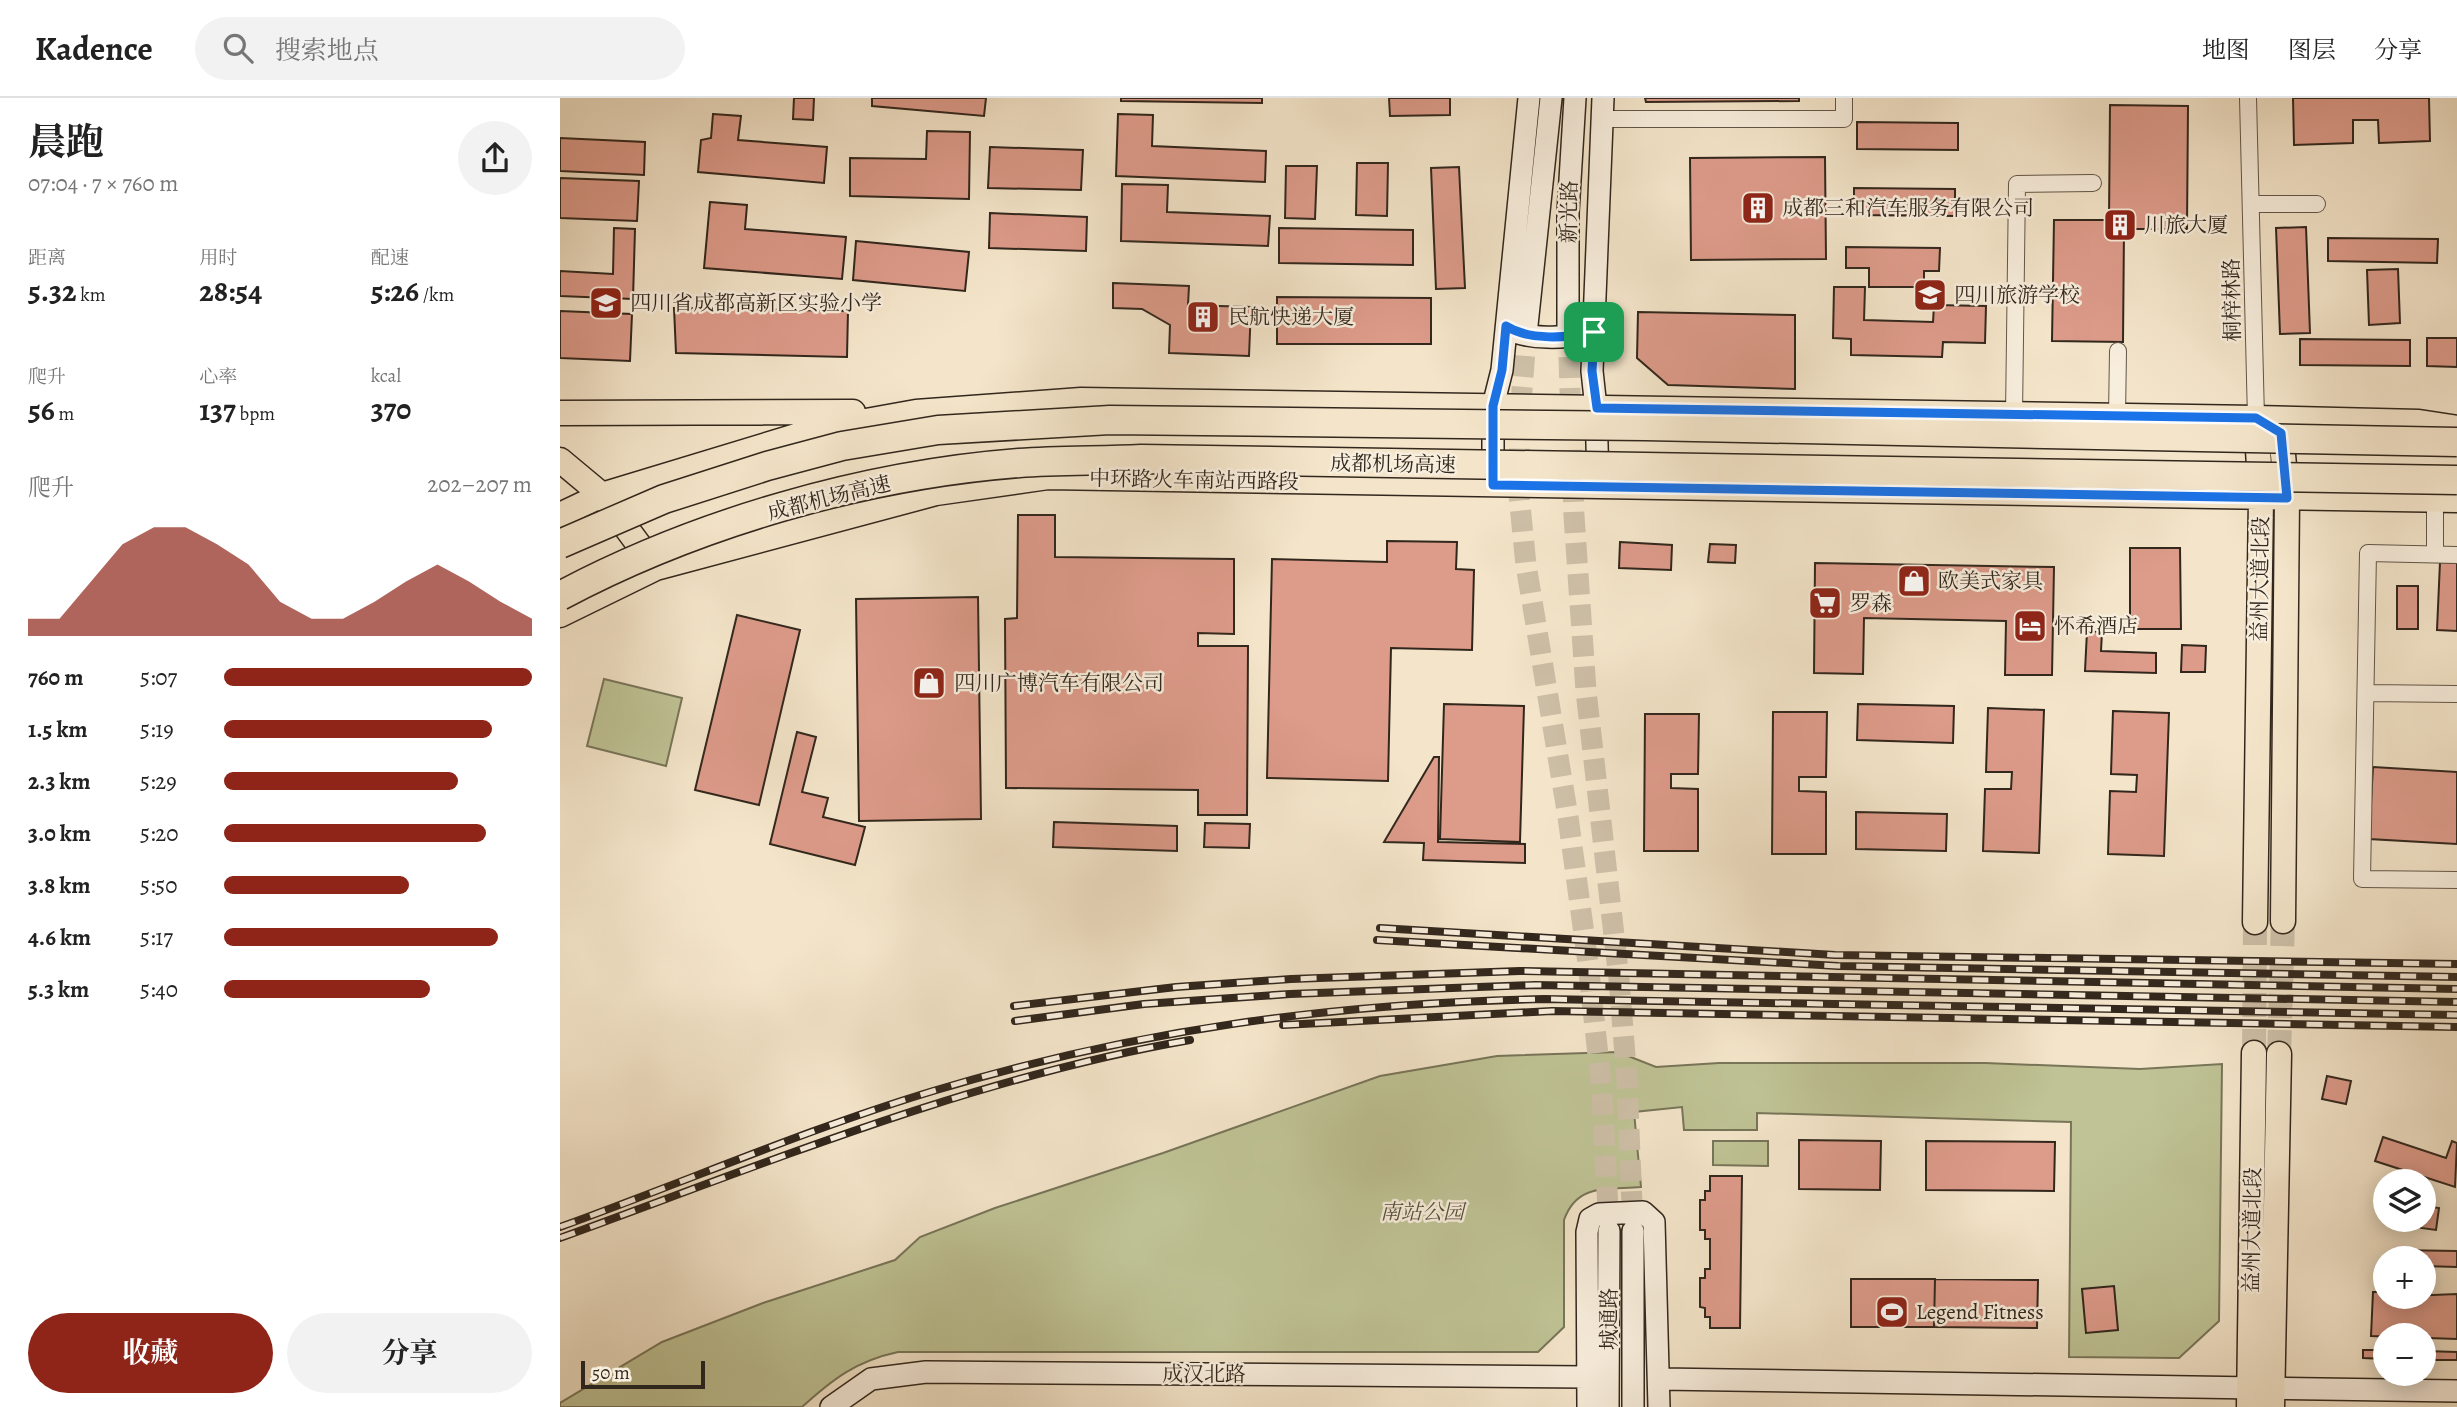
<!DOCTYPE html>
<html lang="zh">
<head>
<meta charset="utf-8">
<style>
	body { margin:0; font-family:Alegreya,"Noto Serif SC",serif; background:#f2f2f2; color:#222; height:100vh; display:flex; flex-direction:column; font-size:26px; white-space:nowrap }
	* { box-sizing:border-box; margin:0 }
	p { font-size:23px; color:#767676 }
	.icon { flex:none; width:38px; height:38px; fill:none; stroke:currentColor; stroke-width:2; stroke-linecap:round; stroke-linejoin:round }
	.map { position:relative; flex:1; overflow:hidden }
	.drawer { display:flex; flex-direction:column; background:#fff; width:560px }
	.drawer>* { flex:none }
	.buttons { position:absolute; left:1813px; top:1071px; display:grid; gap:14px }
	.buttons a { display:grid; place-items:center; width:63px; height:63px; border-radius:50%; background:#fff; box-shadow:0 4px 18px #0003; font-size:35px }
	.scale { position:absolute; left:21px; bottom:18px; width:124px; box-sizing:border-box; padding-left:7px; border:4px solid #32271d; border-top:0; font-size:19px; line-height:24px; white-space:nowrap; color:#32271d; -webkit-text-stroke:5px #f8eedd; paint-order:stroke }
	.pin { position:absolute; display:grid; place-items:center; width:60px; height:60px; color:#fff; margin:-30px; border-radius:14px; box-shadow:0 4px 10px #0006 }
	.round { display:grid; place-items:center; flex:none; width:74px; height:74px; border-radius:37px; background:#f2f2f2 }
	.head { display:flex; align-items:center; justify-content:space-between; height:119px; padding:0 28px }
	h1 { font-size:38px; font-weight:700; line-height:52px }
	.stats { display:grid; grid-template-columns:repeat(3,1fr); gap:10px; height:119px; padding:7px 28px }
	.stats div { display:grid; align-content:center }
	.stats b { font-size:30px; font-weight:700 }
	.stats small { font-size:19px; font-weight:400 }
	.stats p { font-size:19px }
	.chart { height:196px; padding:14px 28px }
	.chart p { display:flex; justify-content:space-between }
	.chart svg { width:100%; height:126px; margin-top:7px; fill:#8f2418; opacity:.7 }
	.cta { display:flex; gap:14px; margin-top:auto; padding:14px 28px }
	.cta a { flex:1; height:80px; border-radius:42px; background:#8f2418; color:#fff; font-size:28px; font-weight:700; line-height:80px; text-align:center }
	.cta a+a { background:#f2f2f2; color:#222 }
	ul { padding:0 28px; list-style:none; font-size:23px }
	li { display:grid; grid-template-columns:112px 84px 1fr; align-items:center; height:52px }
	li i { height:18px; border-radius:9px; background:#8f2418 }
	header { display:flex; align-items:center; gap:42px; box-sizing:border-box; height:98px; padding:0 35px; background:#fff; border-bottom:2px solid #e0e0e0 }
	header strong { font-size:33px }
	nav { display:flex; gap:38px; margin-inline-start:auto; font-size:24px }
	.search { width:490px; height:63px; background:#f2f2f2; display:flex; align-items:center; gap:18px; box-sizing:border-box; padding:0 24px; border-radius:38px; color:#767676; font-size:26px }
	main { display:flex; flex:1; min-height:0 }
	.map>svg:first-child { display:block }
	.green { fill:#bfc395; stroke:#787559; stroke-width:2 }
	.building { fill:#dd9b8a; stroke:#32271d; stroke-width:2 }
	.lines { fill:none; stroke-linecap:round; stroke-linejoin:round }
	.secondary-tunnel { stroke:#cdbfa7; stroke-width:21; stroke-dasharray:21 10; stroke-linecap:butt }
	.primary-tunnel { stroke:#cdbfa7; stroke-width:24; stroke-dasharray:24 12; stroke-linecap:butt }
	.street-casing { stroke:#625648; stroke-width:18 }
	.secondary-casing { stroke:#32271d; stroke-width:24 }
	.primary-casing { stroke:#32271d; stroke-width:27 }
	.street { stroke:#f8eedd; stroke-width:16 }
	.secondary { stroke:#f8eedd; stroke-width:21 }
	.primary { stroke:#f4e5ca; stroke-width:24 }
	.rail-casing { stroke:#32271d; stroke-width:8 }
	.rail { stroke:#f8eedd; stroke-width:5; stroke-dasharray:16; stroke-linecap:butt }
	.highway-bridge-casing { stroke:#32271d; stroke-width:31; stroke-linecap:butt }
	.highway-bridge { stroke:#f4e5ca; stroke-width:28 }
	.route-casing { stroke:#fff; stroke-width:14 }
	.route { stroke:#1a73e8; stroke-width:9 }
	.labels { text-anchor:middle; stroke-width:5; stroke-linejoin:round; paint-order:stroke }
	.poi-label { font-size:21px; fill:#32271d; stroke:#f8eedd; text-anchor:start }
	.street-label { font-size:21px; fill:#32271d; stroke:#f8eedd }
	.park-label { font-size:21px; font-style:italic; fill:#554e3b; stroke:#f8eedd }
</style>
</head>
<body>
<header>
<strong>Kadence</strong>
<div class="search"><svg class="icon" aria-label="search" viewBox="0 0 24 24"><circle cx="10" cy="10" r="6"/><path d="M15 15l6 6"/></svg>搜索地点</div>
<nav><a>地图</a><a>图层</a><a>分享</a></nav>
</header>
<main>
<section class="drawer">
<div class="head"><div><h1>晨跑</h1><p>07:04 · 7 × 760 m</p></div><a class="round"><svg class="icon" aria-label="share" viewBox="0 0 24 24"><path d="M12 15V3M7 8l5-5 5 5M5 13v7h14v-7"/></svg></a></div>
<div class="stats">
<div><p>距离</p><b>5.32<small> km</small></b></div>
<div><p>用时</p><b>28:54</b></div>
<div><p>配速</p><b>5:26<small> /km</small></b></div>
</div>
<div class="stats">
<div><p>爬升</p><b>56<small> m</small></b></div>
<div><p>心率</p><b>137<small> bpm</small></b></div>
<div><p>kcal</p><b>370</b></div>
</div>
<div class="chart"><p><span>爬升</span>202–207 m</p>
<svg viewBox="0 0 160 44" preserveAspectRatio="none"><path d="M0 44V38L10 38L20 25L30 12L40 6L50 6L60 12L70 19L80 32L90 38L100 38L110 32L120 25L130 19L140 25L150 32L160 38V44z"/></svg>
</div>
<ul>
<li><b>760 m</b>5:07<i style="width:100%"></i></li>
<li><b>1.5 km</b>5:19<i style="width:87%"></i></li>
<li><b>2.3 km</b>5:29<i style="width:76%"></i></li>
<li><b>3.0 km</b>5:20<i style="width:85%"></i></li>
<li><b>3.8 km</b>5:50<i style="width:60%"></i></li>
<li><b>4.6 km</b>5:17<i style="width:89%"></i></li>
<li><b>5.3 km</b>5:40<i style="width:67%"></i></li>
</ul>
<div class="cta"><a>收藏</a><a>分享</a></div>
</section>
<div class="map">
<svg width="1897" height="1309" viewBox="0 0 1897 1309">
	<rect width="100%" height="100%" fill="#f4e5ca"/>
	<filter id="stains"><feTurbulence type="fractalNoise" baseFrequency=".00286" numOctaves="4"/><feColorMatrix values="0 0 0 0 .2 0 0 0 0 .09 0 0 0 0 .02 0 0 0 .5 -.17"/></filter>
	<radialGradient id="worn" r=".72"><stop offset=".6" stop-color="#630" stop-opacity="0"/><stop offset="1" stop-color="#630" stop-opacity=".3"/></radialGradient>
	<path class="green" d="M44,581L122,600L106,668L27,648Z
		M1058,954L1096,969L1159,965H1425L1580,971L1662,966L1659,1223L1619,1260L1509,1259L1511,1024L1197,1015V1032H1124L1122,1009L1074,1014L1081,1089C1047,1092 1017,1085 1004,1122V1229L978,1254H338C296,1263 273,1281 242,1309H0V1305L102,1244L203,1205L335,1162L360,1139L435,1110L603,1055L820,978L937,958Z
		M1153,1043H1208V1068L1153,1067Z"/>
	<path class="building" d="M234,0H254L253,22L233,21Z
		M312,0H426L424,18L312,8Z
		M561,0H702V5L561,3Z
		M829,0H890V17L830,18Z
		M1085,0H1239V3L1086,4Z
		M1733,0H1869L1870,43L1819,45L1818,22H1793V45L1734,47Z
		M1550,7L1628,8L1627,131H1564L1563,244L1492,243L1494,122H1549Z
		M153,16L181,18L178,42L267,49L264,85L138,74L141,42L151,40Z
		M558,16L593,17L592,48L706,53L705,84L556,78Z
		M1297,24L1398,25V52L1297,51Z
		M367,33L410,34L409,101L290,98V60L366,61Z
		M0,40L85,44L84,77L0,73Z
		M430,49L523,52L521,92L428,90Z
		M1265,59L1266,161L1131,162L1130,60Z
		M797,65H828L827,118L796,117Z
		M726,68H757L755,121L725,120Z
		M899,69L905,190L876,191L871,70Z
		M0,80L79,83L77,123L0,120Z
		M562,86L608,87L607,114L710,118L708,148L561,143Z
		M1294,90L1395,91V118L1294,117Z
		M150,104L187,107L185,131L286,139L282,181L144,170Z
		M430,115L527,119L526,153L429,150Z
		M1746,129L1750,235L1720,236L1716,130Z
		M54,130L75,131L73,201L0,198V173L53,176Z
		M719,130L853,132V167L719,165Z
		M1768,140L1878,141L1877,165L1768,163Z
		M296,143L409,154L405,193L293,182Z
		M1286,149L1380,150L1379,173H1364V189H1309V170H1286Z
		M1838,171L1840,225L1809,227L1807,172Z
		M553,185L629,188L628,207L691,209L689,258L609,255L610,227L582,211L553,210Z
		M1274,189H1305L1304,222L1373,224L1374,207L1426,208L1425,245L1383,244L1382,259L1291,257V241L1273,240Z
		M717,199L871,200V246H717Z
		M114,210L288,213L287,259L116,255Z
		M0,213L72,216L70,263L0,260Z
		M1078,214L1235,217V291L1108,287L1077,260Z
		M1867,240H1897V269L1867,268Z
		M1740,241L1850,242V268L1740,267Z
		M458,417H495V459L674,461V536L638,535V548H688L687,717H638V692L446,690L445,521L457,520Z
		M827,443L897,444L896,471L914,472L912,552L831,550L828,683L707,680L712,461L827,464Z
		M1060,444L1112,447L1111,472L1059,470Z
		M1150,446L1176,447L1175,465L1148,464Z
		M1570,450H1620L1621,531H1570Z
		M1880,464L1897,465V533L1877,532Z
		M1255,465L1494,469L1492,577H1445L1446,523L1304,520L1303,576L1254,575Z
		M1837,488H1858V531H1837Z
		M418,499L421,721L299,723L296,501Z
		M177,517L240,532L199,707L135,692Z
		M1527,533L1542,534L1541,553L1596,555V575L1525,573Z
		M1622,547L1646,548L1645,574H1621Z
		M884,606L964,608L960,744L880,741Z
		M1298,606L1394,608L1393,645L1297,642Z
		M1428,610L1484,612L1479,755L1423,753L1425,691H1451L1452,674H1426Z
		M1553,613L1609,615L1604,758L1548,756L1550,693L1576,694L1577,677L1551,676Z
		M1213,614H1267L1266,679H1239V693L1266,694V756H1212Z
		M1085,616H1139L1138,676H1111V690L1138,691V753H1084Z
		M237,634L256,639L242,694L268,700L263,719L305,729L295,767L210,746Z
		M874,659H879L878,744L965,746V765L863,762L864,745L824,744Z
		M1813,669L1897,674V746L1809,741Z
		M1296,714L1387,716L1386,753L1296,751Z
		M494,724L617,728V753L493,749Z
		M645,725L690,726L689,750L644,749Z
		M1767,978L1791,983L1786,1006L1762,1001Z
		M1823,1039L1886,1060L1892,1043L1897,1045L1895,1089L1815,1063Z
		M1239,1042L1321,1043L1320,1092L1239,1091Z
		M1366,1043L1495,1044L1494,1093L1366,1092Z
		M1150,1078H1182L1180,1230H1150V1219H1145V1210L1140,1209V1180H1145V1171H1150V1141H1145V1132H1140V1102H1145V1093H1150Z
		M1864,1108L1879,1110L1876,1132L1861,1130Z
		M1837,1152L1897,1153V1169L1864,1168V1160H1836Z
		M1291,1181H1375L1374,1229H1291Z
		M1375,1181L1478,1182L1477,1230L1374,1229Z
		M1554,1188L1558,1232L1526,1235L1522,1191Z
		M1813,1194H1825V1199L1897,1196V1241L1811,1238Z
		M1803,1252H1825V1261L1803,1260Z
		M1864,1253L1897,1254V1262H1864Z"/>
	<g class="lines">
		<path class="secondary-tunnel" d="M967,227L960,317L959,397L966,467L1008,719L1028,865L1042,994L1049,1132
			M1008,228L1014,418L1026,593L1059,881L1067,983L1073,1131"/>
		<path class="primary-tunnel" d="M1694,955L1695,824
			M1719,956L1723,823"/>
		<defs>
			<path id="street" d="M1688,0L1696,320
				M1042,21H1284V0
				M1691,106H1757
				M1454,317L1457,86L1533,85
				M1557,318L1558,253
				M1875,456V401
				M1897,457L1808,455L1802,781L1897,782
				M1806,595L1897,596"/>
			<path id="secondary" d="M967,227L991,0
				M1008,228V115L1015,0
				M950,231C968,242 1005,240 1025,236
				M933,380V308L942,272L969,0
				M1038,383L1036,310L1032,273L1043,0
				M1100,1281L1897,1293
				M271,1309L311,1281L366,1274L1027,1279
				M1028,1309L1027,1134L1030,1121L1039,1116L1083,1114L1094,1124L1099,1309
				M1048,1309L1049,1133
				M1073,1309V1133"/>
			<path id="primary" d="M0,315L293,314
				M1711,329L1721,335L1727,400L1723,823
				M0,362L42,397L96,470
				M0,417L42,397L256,332L356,314L521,302L1696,320L1859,324L1897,330
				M0,517L96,470L376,395L488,379L1897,402
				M1695,824L1701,400L1696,320
				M1689,1309L1694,955
				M1712,1309L1719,956"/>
		</defs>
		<use href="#street" class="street-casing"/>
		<use href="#secondary" class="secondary-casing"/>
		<use href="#primary" class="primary-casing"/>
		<use href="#street" class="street"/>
		<use href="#secondary" class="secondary"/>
		<use href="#primary" class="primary"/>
		<defs>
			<path id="rail" d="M820,830L1275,857L1897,866
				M817,842L1278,868L1897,879
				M454,908L616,889L731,881L960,873L1897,891
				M455,923L584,906L730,896L975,887L1897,904
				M723,927L992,913L1897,929
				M0,1129C125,1084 247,1031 373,993C576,932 772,905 984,901L1897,917
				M0,1140C207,1065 412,980 630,942"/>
		</defs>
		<use href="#rail" class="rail-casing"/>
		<use href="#rail" class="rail"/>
		<defs>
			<path id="highway-bridge" d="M0,446L104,401L207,368L282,348L378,332L550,322L1085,328L1897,344
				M0,498C137,425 304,377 459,365C499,362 541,363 581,361L1897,382"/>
		</defs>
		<use href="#highway-bridge" class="highway-bridge-casing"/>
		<use href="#highway-bridge" class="highway-bridge"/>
	</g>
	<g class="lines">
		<defs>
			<path id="route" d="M946,228C970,243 1007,240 1034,234L1032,273L1037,310L1696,320L1721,335L1727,400L933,387V308L942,272Z"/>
		</defs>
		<use href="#route" class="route-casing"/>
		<use href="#route" class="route"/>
	</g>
	<defs>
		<symbol id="building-square" viewBox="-11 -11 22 22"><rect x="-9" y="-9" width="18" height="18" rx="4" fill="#8f2418" stroke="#f8eedd"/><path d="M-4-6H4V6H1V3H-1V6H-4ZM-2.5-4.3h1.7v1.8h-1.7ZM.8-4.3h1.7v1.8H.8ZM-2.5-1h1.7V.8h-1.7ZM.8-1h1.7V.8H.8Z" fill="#fff"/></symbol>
		<symbol id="university-square" viewBox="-11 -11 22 22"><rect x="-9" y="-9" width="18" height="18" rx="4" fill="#8f2418" stroke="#f8eedd"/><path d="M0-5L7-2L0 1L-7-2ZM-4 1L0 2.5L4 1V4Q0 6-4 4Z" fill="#fff"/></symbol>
		<symbol id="school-square" viewBox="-11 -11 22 22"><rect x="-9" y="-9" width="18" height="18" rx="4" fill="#8f2418" stroke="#f8eedd"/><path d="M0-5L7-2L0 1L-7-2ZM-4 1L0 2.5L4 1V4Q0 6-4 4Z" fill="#fff"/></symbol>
		<symbol id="shop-square" viewBox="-11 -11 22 22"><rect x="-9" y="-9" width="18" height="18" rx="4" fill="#8f2418" stroke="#f8eedd"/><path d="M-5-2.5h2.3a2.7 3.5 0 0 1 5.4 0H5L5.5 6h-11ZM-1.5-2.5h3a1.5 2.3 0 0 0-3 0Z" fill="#fff"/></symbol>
		<symbol id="supermarket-square" viewBox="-11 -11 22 22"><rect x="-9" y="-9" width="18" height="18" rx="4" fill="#8f2418" stroke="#f8eedd"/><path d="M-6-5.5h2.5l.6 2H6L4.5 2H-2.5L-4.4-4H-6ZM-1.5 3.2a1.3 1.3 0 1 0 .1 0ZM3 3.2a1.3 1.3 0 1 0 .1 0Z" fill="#fff"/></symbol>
		<symbol id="hotel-square" viewBox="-11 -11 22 22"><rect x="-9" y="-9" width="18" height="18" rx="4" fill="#8f2418" stroke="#f8eedd"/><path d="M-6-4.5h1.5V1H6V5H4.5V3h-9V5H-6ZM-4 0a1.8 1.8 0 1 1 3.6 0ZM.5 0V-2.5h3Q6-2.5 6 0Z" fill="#fff"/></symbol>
		<symbol id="stadium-square" viewBox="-11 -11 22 22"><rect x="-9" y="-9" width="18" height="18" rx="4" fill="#8f2418" stroke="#f8eedd"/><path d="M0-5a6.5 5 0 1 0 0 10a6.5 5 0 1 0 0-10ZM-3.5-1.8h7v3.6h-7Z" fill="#fff"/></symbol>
	</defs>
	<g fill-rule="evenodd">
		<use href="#building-square" x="1179" y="91" width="38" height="38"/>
		<use href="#building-square" x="1541" y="108" width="38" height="38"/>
		<use href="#university-square" x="1351" y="178" width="38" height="38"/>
		<use href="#school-square" x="27" y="186" width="38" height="38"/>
		<use href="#building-square" x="624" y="200" width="38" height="38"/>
		<use href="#shop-square" x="1335" y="464" width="38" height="38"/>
		<use href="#supermarket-square" x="1246" y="486" width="38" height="38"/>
		<use href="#hotel-square" x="1451" y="509" width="38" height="38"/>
		<use href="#shop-square" x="350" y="566" width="38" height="38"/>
		<use href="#stadium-square" x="1313" y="1195" width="38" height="38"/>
	</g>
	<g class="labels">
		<g class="poi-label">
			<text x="1222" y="117">成都三和汽车服务有限公司</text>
			<text x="1584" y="134">川旅大厦</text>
			<text x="1394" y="204">四川旅游学校</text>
			<text x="70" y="212">四川省成都高新区实验小学</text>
			<text x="668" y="226">民航快递大厦</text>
			<text x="1378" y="490">欧美式家具</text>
			<text x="1290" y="512">罗森</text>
			<text x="1494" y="535">怀希酒店</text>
			<text x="394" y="592">四川广博汽车有限公司</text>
			<text x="1356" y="1221">Legend Fitness</text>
		</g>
		<g class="street-label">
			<text transform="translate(1009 114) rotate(-89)" y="7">新光路</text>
			<text transform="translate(1672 202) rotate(-91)" y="7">桐梓林路</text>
			<text transform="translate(833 366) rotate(1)" y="7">成都机场高速</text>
			<text transform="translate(634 382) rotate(1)" y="7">中环路火车南站西路段</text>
			<text transform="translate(269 400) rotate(-14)" y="7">成都机场高速</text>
			<text transform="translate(1700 481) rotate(-89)" y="7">益州大道北段</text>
			<text transform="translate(1692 1132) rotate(-89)" y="7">益州大道北段</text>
			<text transform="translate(1049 1221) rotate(-90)" y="7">城通路</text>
			<text x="644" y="1283">成汉北路</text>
		</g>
		<g class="park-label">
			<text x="862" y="1121">南站公园</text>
		</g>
	</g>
	<rect width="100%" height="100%" filter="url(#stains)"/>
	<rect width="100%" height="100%" fill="url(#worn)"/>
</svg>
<div class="buttons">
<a><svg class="icon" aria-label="layers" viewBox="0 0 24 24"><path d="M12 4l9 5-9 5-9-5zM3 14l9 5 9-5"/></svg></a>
<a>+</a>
<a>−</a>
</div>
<div class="scale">50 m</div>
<div class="pin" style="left:1034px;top:234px;background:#1e9e55"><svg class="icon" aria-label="arrive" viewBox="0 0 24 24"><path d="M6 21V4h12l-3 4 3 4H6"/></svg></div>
</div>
</main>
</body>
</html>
